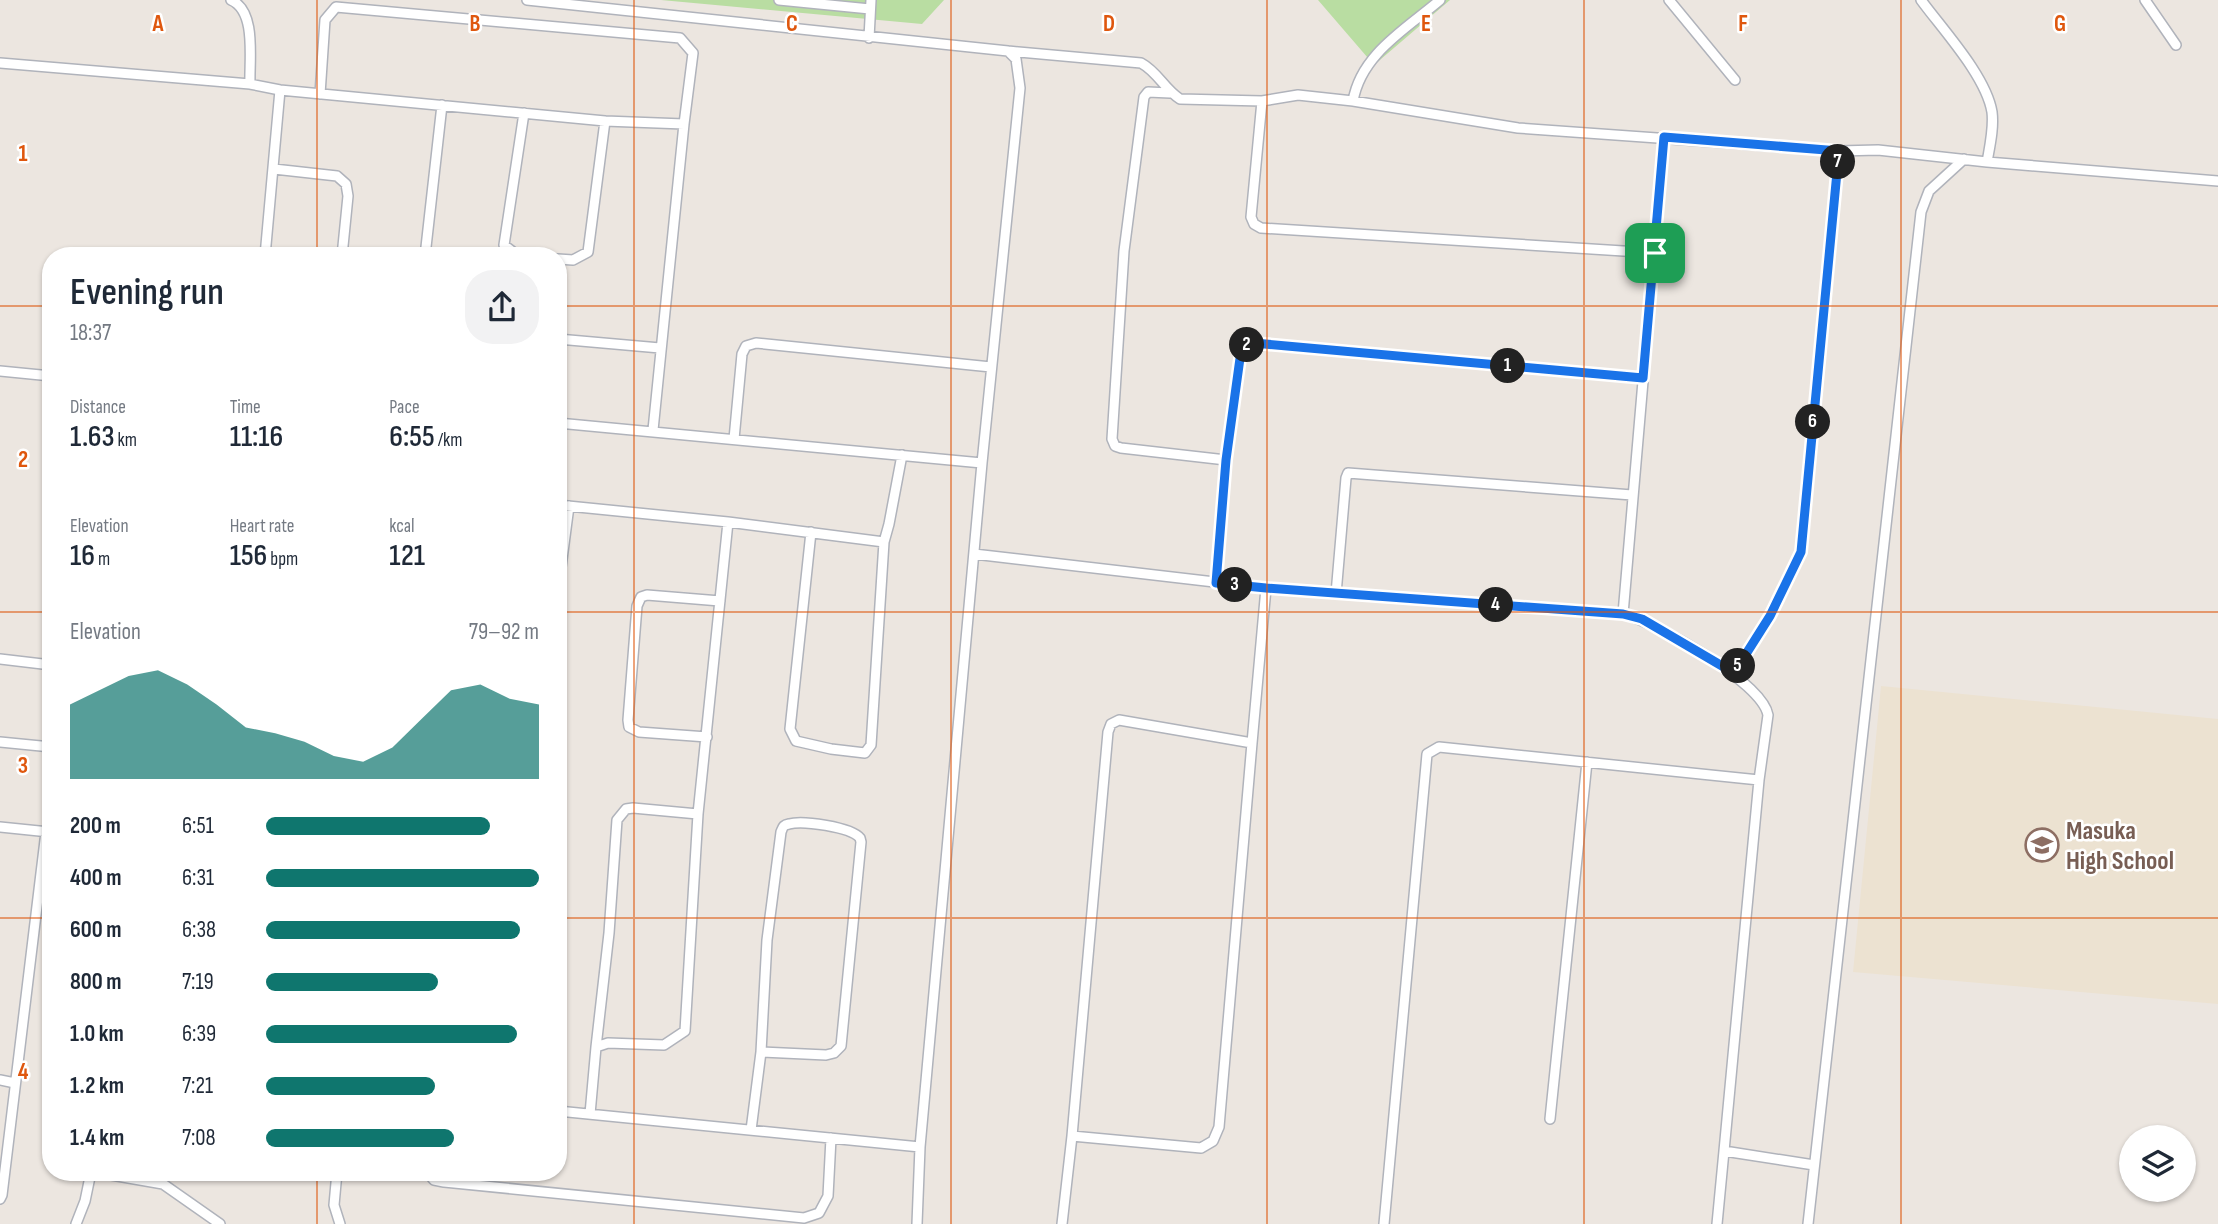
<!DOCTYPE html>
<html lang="en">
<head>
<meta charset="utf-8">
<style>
	body { margin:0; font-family:"Sofia Sans Condensed",sans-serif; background:#f2f2f3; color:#1f2937; height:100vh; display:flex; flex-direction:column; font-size:26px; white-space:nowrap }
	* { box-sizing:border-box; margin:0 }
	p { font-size:23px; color:#747a83 }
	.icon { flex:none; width:38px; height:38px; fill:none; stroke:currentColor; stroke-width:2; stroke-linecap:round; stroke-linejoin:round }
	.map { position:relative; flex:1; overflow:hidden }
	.sheet { position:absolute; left:42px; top:247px; width:525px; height:934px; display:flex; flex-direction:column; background:#fff; border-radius:28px; box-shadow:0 2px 5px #0004 }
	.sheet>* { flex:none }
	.tools { position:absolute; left:2119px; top:1125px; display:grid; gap:14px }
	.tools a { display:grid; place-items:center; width:77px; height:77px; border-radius:50%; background:#fff; box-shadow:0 2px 5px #0004; font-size:35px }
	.pin { position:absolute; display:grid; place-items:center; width:60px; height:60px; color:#fff; margin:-30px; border-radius:14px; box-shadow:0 4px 10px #0006 }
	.km { position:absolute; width:35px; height:35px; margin:-18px; border-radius:50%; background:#222; color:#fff; font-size:19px; line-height:35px; text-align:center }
	.round { display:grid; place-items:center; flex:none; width:74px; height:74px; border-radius:28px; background:#f2f2f3 }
	.overview { display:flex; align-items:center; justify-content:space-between; height:119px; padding:0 28px }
	h1 { font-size:38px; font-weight:600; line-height:52px }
	.metrics { display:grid; grid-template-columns:repeat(3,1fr); gap:10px; height:119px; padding:7px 28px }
	.metrics div { display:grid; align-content:center }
	.metrics b { font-size:30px; font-weight:600 }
	.metrics small { font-size:19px; font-weight:400 }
	.metrics p { font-size:19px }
	.chart { height:196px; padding:14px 28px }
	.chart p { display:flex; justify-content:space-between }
	.chart svg { width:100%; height:126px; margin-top:7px; fill:#0f766e; opacity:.7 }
	ul { padding:0 28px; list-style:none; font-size:23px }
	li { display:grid; grid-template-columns:112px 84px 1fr; align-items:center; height:52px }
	li i { height:18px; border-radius:9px; background:#0f766e }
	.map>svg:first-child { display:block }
	.education { fill:#ece2d1 }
	.green { fill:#b9dda2 }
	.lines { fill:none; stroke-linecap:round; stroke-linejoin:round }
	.street-casing { stroke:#b0b3bb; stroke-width:12 }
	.street { stroke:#fff; stroke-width:9 }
	.route-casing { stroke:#fff; stroke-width:14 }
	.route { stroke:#1a73e8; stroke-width:9 }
	.grid { fill:none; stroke:#df570e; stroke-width:2; stroke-opacity:0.55 }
	.labels { text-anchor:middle; stroke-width:5; stroke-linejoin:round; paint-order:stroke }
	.education-label { font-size:26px; font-weight:bold; fill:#785e54; stroke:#fff; text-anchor:start }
	.grid-label { font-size:23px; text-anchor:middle; font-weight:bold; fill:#df570e; stroke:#fff; stroke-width:5; stroke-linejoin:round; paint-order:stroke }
</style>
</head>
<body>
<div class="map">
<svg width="2218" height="1224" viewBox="0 0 2218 1224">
	<rect width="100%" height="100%" fill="#ece6e0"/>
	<path class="education" d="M1881,686L2218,719V1004L1853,972Z"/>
	<path class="green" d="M661,0H944L922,24Z
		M1318,0H1450L1374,65Z"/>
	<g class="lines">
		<defs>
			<path id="street" d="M231,0C257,11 249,60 250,84
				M527,0L1008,51L1016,59L1020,88L982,463L920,1147L917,1224
				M779,0L870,9
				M1669,0L1735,80
				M1921,0C1943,30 1986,76 1992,112C1994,128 1990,145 1987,162
				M2145,0L2176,45
				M869,38L871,0
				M1008,51L1141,63C1158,72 1164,89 1180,99L1262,101
				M0,63L250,84L280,90L605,121L684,124
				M1170,93L1148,92L1144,97L1124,251L1112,439L1115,446L1121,448L1226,460
				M320,94L325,20L336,7L680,38L693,53L684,124L653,430
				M1353,101C1361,54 1406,29 1440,0
				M274,169L337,176L346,184L348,196L342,256
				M1655,253L1261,228L1254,224L1251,217L1262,101L1298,95L1353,101L1518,128L1839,151L1878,150L1987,162L2218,181
				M265,256L280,90
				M425,256L442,105
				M521,256L517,255L504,245L524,113
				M558,259L573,260L588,252L605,121
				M558,339L660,348
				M0,371L51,376
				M558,423L982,463
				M734,439L742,354L746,346L756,343L991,367
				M558,505L728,522L884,542L889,524L902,455
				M811,532L790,729L796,741L831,749L865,753L871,745L884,542
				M974,554L1266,588L1623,614L1664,137
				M1216,583L1226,460L1241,351L1246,345L1254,343L1643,378
				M558,590L569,506
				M1336,594L1346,478L1348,473L1632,495
				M1623,614C1655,622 1762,682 1768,715L1759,780L1724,1151L1814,1165
				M0,659L51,665
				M1734,673L1770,616L1801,552L1839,151
				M707,737L639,732L629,727L628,720L637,606L641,597L647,595L720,601
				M0,742L51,747
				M0,827L49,832
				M596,1047L609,933L617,820L626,809L633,808L698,814
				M0,1080L15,1083
				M558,1111L920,1147
				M590,1114L596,1047L608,1043L664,1045L685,1031L698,814L728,522
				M1550,1119L1587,762
				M751,1130L761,1052L767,940L781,832C783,827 783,825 789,824C802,820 851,827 860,838L861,842L841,1046L834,1053L826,1055L761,1052
				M1072,1136L1201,1148L1213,1141L1219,1127L1252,743
				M94,1172L163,1184L220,1224
				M337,1172L334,1205L340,1224
				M427,1172L434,1180L444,1182L804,1218L819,1213L828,1196L831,1138
				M0,1199L2,1195L46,832
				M76,1224L85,1201L91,1172
				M1062,1224L1072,1136L1108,732L1111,724L1119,720L1252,743L1266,588
				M1384,1224L1427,754L1439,747L1759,780
				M1717,1224L1724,1151
				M1808,1224L1921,212L1929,191L1964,159"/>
		</defs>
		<use href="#street" class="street-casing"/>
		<use href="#street" class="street"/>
	</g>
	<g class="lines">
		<defs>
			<path id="route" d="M1664,137L1839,151L1801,552L1770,616L1734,673L1642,619L1623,614L1266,588L1216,583L1226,460L1241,351L1246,345L1254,343L1643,378Z"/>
		</defs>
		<use href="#route" class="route-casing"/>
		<use href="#route" class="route"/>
	</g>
	<path class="grid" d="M317,0V256M634,0V1224M951,0V1224M1267,0V1224M1584,0V1224M1901,0V1224M0,306H51M558,306H2218M0,612H51M558,612H2218M0,918H51M558,918H2218M317,1172V1224"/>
	<defs>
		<symbol id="school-ring" viewBox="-11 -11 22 22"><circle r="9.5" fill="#fff" stroke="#8d6e63" stroke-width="1.5"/><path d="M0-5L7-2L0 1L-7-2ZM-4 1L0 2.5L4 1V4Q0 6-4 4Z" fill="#8d6e63"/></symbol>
	</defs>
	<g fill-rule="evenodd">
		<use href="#school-ring" x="2023" y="826" width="38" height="38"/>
	</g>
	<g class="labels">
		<g class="education-label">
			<text x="2066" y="839">Masuka<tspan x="2066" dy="30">High School</tspan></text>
		</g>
	</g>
	<g class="grid-label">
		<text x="158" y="31">A</text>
		<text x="475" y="31">B</text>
		<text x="792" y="31">C</text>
		<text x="1109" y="31">D</text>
		<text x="1426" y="31">E</text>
		<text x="1743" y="31">F</text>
		<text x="2060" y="31">G</text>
		<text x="23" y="161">1</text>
		<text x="23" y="467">2</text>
		<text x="23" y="773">3</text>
		<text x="23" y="1079">4</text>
	</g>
</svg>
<div class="tools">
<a><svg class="icon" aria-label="layers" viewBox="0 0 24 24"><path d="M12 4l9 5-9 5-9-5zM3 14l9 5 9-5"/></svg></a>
</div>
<div class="pin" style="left:1655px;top:253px;background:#1e9e55"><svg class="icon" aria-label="arrive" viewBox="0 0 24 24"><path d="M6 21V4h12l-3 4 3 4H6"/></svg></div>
<b class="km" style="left:1508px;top:366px">1</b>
<b class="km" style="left:1247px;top:345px">2</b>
<b class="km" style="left:1235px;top:585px">3</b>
<b class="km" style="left:1496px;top:605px">4</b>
<b class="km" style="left:1738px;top:666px">5</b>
<b class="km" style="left:1813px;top:422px">6</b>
<b class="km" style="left:1838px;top:162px">7</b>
<section class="sheet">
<div class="overview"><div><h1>Evening run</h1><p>18:37</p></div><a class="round"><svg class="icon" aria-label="share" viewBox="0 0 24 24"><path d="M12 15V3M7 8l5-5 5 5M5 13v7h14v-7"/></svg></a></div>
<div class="metrics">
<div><p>Distance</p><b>1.63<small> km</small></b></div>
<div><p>Time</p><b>11:16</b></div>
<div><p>Pace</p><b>6:55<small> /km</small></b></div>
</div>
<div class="metrics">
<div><p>Elevation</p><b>16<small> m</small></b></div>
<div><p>Heart rate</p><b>156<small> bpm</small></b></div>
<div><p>kcal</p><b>121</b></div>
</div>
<div class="chart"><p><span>Elevation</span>79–92 m</p>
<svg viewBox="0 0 160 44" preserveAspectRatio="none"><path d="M0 44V18L10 13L20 8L30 6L40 11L50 18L60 26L70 28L80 31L90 36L100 38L110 33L120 23L130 13L140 11L150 16L160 18V44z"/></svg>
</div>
<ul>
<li><b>200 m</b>6:51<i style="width:82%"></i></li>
<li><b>400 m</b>6:31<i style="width:100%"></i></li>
<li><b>600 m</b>6:38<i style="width:93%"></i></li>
<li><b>800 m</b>7:19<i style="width:63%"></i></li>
<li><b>1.0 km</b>6:39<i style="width:92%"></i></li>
<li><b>1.2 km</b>7:21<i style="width:62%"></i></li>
<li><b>1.4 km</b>7:08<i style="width:69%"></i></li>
</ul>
</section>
</div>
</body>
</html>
